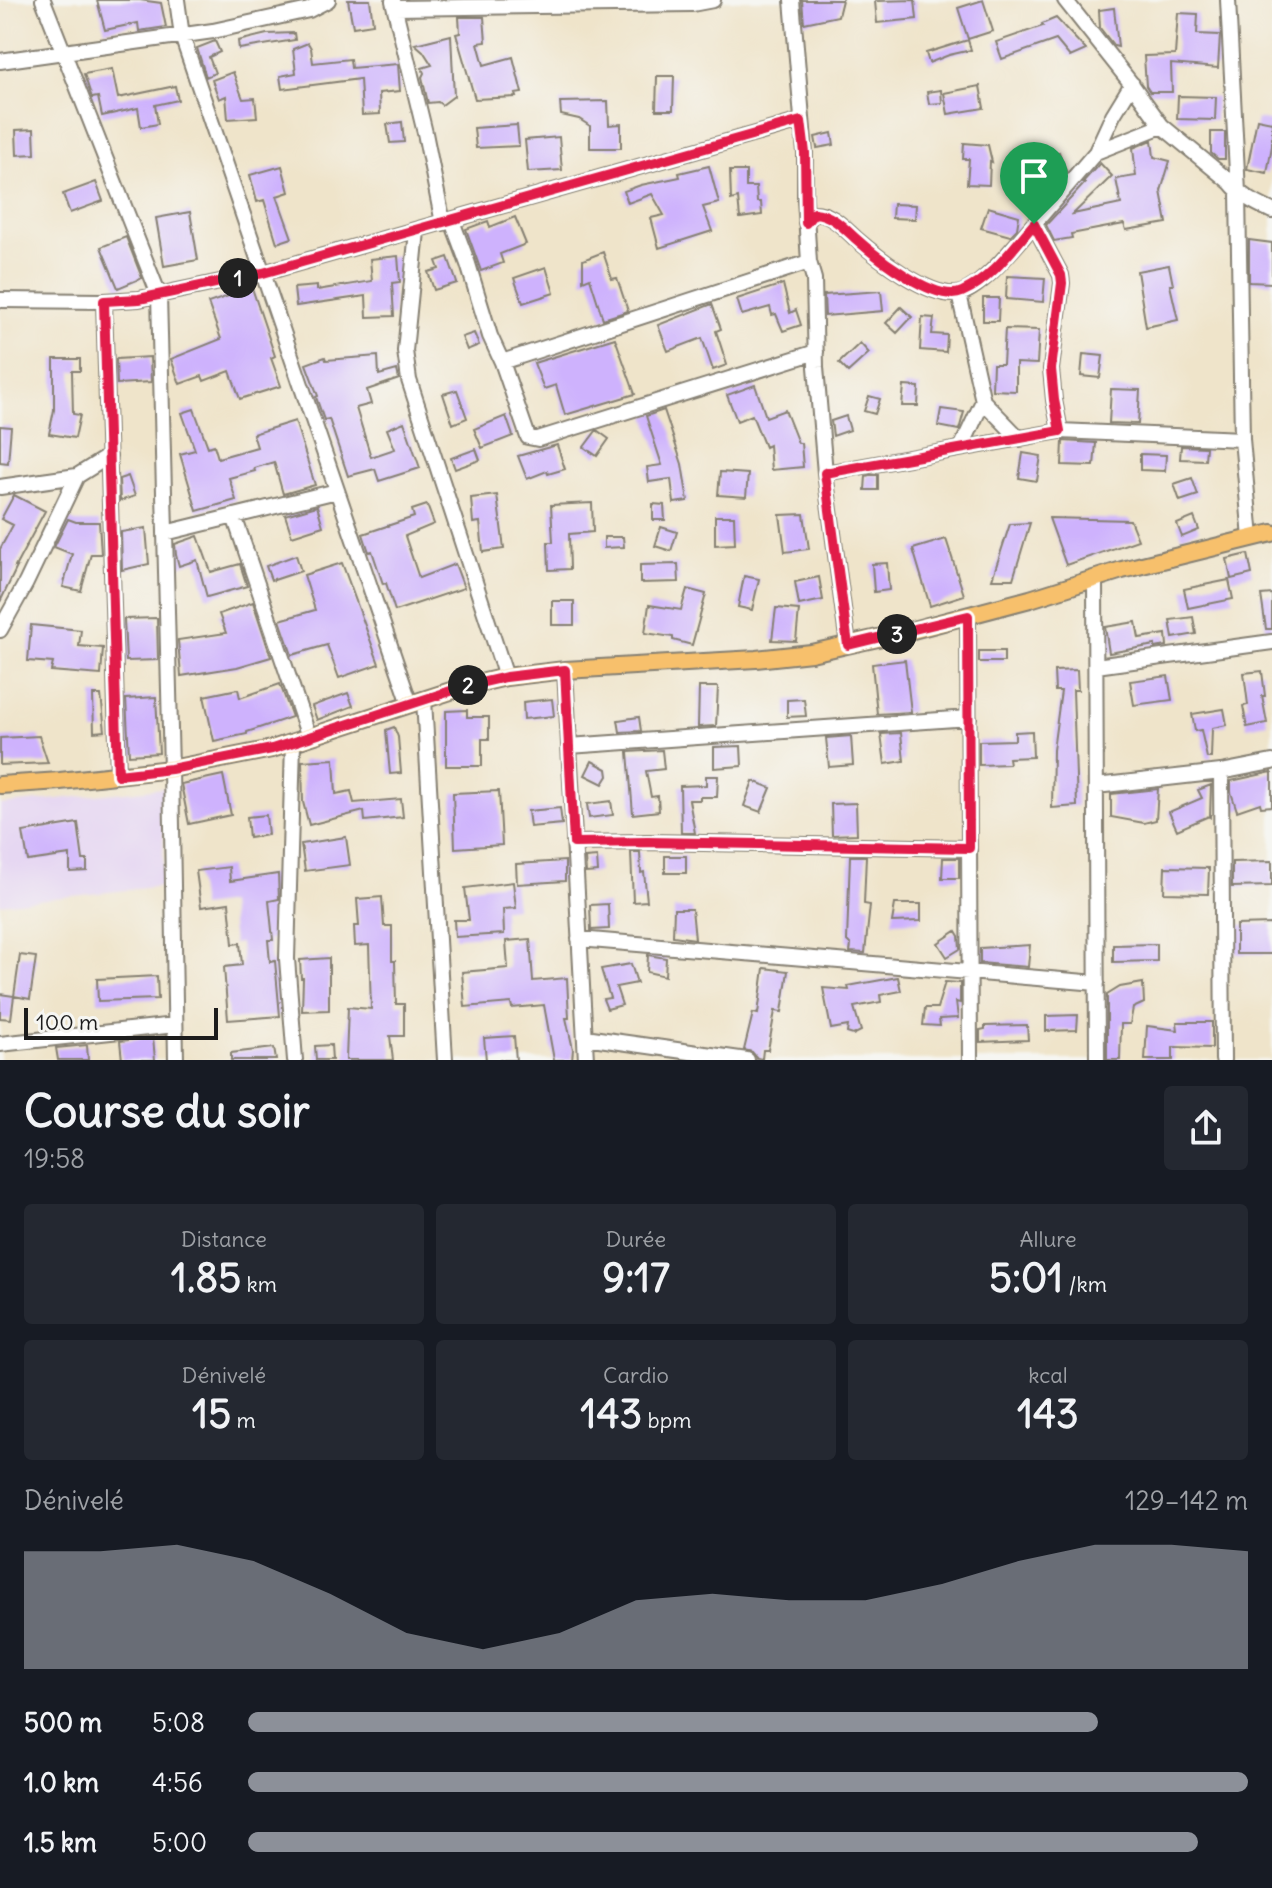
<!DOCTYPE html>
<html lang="fr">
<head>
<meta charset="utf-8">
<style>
	body { margin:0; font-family:Delius,sans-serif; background:#242831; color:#f1f3f6; height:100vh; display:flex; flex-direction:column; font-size:30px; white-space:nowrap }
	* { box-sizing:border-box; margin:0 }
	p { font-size:26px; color:#9ea1a6 }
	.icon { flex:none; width:44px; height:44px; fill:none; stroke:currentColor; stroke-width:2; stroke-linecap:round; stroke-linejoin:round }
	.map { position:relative; height:1060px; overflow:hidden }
	.drawer { display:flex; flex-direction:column; background:#171b24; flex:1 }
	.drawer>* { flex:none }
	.scale { position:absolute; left:24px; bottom:20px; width:194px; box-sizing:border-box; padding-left:8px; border:4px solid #1c1c1c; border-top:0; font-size:22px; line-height:28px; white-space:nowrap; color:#1c1c1c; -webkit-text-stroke:6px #f6f6f2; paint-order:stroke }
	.pin { position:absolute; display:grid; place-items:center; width:68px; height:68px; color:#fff; margin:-82px -34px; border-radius:50% 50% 50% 0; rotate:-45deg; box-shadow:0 0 8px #0007 }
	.pin .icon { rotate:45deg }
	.km { position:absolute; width:40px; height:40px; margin:-20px; border-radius:50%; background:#222; color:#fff; font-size:22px; line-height:40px; text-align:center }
	.round { display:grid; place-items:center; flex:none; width:84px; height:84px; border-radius:8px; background:#242831 }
	.head { display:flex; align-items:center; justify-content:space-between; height:136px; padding:0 24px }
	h1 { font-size:44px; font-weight:700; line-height:60px }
	.figures { display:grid; grid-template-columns:repeat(3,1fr); gap:12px; height:136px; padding:8px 24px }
	.figures div { display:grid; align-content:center; border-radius:8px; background:#242831; text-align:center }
	.figures b { font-size:40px; font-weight:700 }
	.figures small { font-size:22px; font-weight:400 }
	.figures p { font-size:22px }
	.chart { height:224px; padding:16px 24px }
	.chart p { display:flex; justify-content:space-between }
	.chart svg { width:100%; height:144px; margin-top:8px; fill:#8c9099; opacity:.7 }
	ul { padding:0 24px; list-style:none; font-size:26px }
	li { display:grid; grid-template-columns:128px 96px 1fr; align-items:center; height:60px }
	li i { height:20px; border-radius:10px; background:#8c9099 }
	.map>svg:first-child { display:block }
	.built { fill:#e4d3f2 }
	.building { fill:#ceb2fd }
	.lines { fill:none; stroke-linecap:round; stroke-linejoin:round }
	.minor-casing { stroke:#868073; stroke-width:18 }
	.major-casing { stroke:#868073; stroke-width:20 }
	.minor { stroke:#fff; stroke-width:14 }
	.major { stroke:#f7c06c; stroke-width:16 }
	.route-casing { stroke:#fff; stroke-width:16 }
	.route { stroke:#e11d48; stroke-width:10 }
</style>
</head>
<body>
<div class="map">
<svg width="1272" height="1060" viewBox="0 0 1272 1060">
	<rect width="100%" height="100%" fill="#f6f6f2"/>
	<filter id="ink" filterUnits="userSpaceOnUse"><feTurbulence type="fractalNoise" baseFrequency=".0125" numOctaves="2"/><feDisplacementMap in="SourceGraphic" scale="16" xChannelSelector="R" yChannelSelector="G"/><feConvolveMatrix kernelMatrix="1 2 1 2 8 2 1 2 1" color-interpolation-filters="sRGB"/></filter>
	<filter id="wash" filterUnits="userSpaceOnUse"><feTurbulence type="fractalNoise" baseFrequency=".006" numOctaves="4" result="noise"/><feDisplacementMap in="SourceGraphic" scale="32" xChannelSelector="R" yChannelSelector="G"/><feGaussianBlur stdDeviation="1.8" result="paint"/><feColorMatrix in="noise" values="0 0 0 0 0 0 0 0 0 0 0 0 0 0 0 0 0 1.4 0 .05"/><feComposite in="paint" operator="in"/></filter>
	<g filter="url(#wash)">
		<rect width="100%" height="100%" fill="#efe4ca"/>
		<path class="built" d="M164,788L163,886L0,904V805Z"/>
		<g id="blocks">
			<path class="building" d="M97,0H140L161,3L166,27L139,31L138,23L105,30Z
				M348,0H370L373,24L353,27Z
				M802,0H842L838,16L804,23Z
				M915,0L917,19L877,23L875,1Z
				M983,0L993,31L968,39L958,8Z
				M1114,8L1118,47L1114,46L1100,28L1099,10Z
				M1178,13L1198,14L1197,34L1220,35L1218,68L1171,64L1172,92H1150L1146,86L1144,56L1175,55Z
				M459,17H484L486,42L478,43L484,65L513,57L522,93L515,94L516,97L475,99L456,34L460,33Z
				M1056,18L1086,50L1070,57L1056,40L1002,59L996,42L1043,26L1042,24Z
				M294,33L295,40L239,49L238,41L267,34Z
				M451,35L454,96L442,105L438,102L428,103L422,77L424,73L422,68L432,65L423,51L415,44Z
				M968,40L971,50L949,55L929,63L926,53Z
				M215,41L220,52L209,57L215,73L206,77L197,48Z
				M308,43L311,48L313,63L350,59L351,68L398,64L400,91L379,93L380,114L362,115L360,79L282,89L280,76L296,73L293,49Z
				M112,69L118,98L175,86L178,100L155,105L158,124L141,127L138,108L102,116L98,97L92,98L84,74Z
				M233,72L243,99L255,98L257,117L228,119L226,96L219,99L212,80Z
				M657,76H674L673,110H656Z
				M980,86L984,108L948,114L944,93Z
				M941,90L942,103L929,104L927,92Z
				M1178,96L1216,97L1215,120L1177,119Z
				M608,101L609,125L621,124V148H590V126L579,119L561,115L560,102Z
				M1257,119L1272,122V146L1267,173L1247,169Z
				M402,122L404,142L390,143L387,124Z
				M517,125L519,146L476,148L474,128Z
				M34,129L35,154L17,155L16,130Z
				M1211,132H1225V159H1218L1211,153Z
				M832,133L834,145L817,148L815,137Z
				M559,137L562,170L528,172L525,140Z
				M1152,140L1154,157L1170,161L1161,191L1167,223L1126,230L1124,224L1071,234L1072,238L1054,241L1046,225L1085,183H1082L1100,163L1112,176L1073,214L1121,204L1116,179L1136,176L1133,148Z
				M964,143L988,145L992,162L990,161L989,185L967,184L969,159H963Z
				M1059,152L1066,171L1053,187L1013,192L1011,177L1019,175L1015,163Z
				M282,166L289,192L277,196L292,238L277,243L264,200L257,202L250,175Z
				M709,166L719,203L703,207L712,231L659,248L651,218L664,215L652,194L628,203L624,191L641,185L680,177L679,173Z
				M730,171H746V187H756L757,202H761L762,215L740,218L738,198L731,200Z
				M96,182L103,201L70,213L63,194Z
				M893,204L916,205L915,219L892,218Z
				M988,207L1019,216L1017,229L1010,236L981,228Z
				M190,212L198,260L164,266L156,218Z
				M515,217L526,244L500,254L503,263L481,271L466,229L488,221L490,227Z
				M126,237L142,278L118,288L101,247Z
				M1249,240L1272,243V283L1249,282Z
				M603,252L612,279L617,278L628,311L603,319L590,278L583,281V260Z
				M398,256L400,282L392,283L394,316L367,317L366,296L296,306L294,288L317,286V290L372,281L370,259Z
				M448,257L457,283L434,290L428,272L439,269L436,261Z
				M1169,265L1173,285H1170L1178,320L1146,327L1137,271Z
				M546,267L554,293L523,303L514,278Z
				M1007,276L1045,278L1043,302L1006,299Z
				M783,284L790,313L796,310L801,325L783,331L776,314L772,315L770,307L742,315L737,299Z
				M252,288L275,356L271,358L281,386L240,399L230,371L204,381L202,376L180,384L171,359L221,339L208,303Z
				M881,291L883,311L825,316L824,295Z
				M983,298H999L998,321H983Z
				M712,304L721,329L716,331L727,365L713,370L702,338L668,351L658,325Z
				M901,307L912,317L897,333L886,323Z
				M922,317L934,318L932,334L947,335L946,352L920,350Z
				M1005,329L1039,330L1037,364L1016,363V391L992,390L993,364H1003Z
				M474,333L479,345L467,350L462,337Z
				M615,338L635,394L565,415L556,385L544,389L534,363Z
				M860,343L869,353L848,372L839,363Z
				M1083,354L1103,356L1100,378L1081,376Z
				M378,356L379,375L397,370L399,379L367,390L371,404L356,408L371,457L395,449L387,429L404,422L420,468L379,481L375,469L348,476L329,419L324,420L316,397L318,396L306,364L325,357L326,360Z
				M150,357L151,382L117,384L116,359Z
				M54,359H80V371H72L73,414L80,415L75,438L49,434L54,410Z
				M755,385L766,417L785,410L798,443H801L803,467L771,470L769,445L765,447L752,415L737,421L727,395Z
				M904,386L919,387L918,406H902Z
				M1111,389L1140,390L1138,424L1109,423Z
				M457,390L467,418L453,424L443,394Z
				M869,396L880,399L875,414L864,411Z
				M194,409L208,447L214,445L218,458L257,447L253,434L295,421L315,485L283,494L274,462L254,468L255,471L229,478L236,500L197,511L180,454L195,450L182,413Z
				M941,409L964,412L959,430L938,426Z
				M664,410L682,464L688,501L674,503L671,479L649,482L647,467L662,465L646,416Z
				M506,416L513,436L482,448L474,429Z
				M846,416L850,430L833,436L831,421Z
				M0,426L11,427L8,463L0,462Z
				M596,431H598L609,439L597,456L584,447Z
				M1063,441L1096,443L1094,466L1062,465Z
				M557,445L565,469L548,474L547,471L527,479L518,456Z
				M1181,446L1206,447L1205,460L1180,459Z
				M476,449L480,460L455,469L451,458Z
				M1023,453L1041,456L1037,481L1019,478Z
				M1140,454L1166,455L1165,471L1140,470Z
				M720,472L748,474L746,497L718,495Z
				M869,475H878V490H865L866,476Z
				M128,476L135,496L120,501L119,479Z
				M1192,478L1198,495L1180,501L1174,484Z
				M14,495L45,511L15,567H17L0,602V549L13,525L1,519Z
				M497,495L504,549L483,552L480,522L473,523L471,498Z
				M592,503L593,532L569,534L570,569L549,570L548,542H553L551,505Z
				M653,504L664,505L665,520H653Z
				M427,505L434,524L405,536L419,578L455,564L464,588L395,611L386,583L383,584L372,551L369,552L363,534L414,517L412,510Z
				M317,506L323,526L292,536L285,515Z
				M804,514L809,549L785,552L780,515Z
				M715,516H734L735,544L715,545Z
				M1194,517L1199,530L1182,537L1177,524Z
				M1049,518L1130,520L1138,540L1066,565Z
				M68,519L76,522H99L101,554H91L81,591L63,587L72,554L54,547Z
				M1030,523L1013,579H992L1010,524Z
				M661,527L677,532L671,551L655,546Z
				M146,528L149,564L122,570L121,532Z
				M198,536L211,572L240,564L247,586L207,597L197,560L179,566L176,555L175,544Z
				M604,537H623L624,547L604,548Z
				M946,539L964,595L930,606L913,549Z
				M1248,554L1252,574L1231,579L1227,559Z
				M296,555L301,571L274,580V579L271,580L266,566Z
				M342,563L379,664L339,678L327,645L292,655L280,620L315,610L304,575Z
				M887,563L889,590L874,592L872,564Z
				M678,564L679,582L640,583V565Z
				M744,576L759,579L752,610L738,607Z
				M819,577L823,600L799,605L795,582Z
				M1229,580L1233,599L1188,608L1184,589Z
				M687,589L706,594L692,645L673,640V637L645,633L649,605L681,610Z
				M1272,594V629H1266L1261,595Z
				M552,601H574V625H552Z
				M253,602L271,657L237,667L181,676L178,640L226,633L219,614Z
				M776,608L799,610L796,641L772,640Z
				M1193,617L1196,634L1173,638L1170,620Z
				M157,618L158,660L126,661L124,619Z
				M1136,622L1139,638L1166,634L1167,646L1155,648V645L1109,653L1105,627Z
				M31,625L81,630L79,646L103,648L101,675L51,671L53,663L28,661Z
				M979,651H1004V662H979Z
				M905,660L911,712L877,714L872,664Z
				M1077,670L1078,690H1073L1077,806L1052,808L1053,750L1061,691H1055L1054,671Z
				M1262,671L1265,696H1262L1267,723L1247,727L1243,706L1248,705L1244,673Z
				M1168,676L1172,700L1134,705L1130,681Z
				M280,684L292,717L247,732V734L214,741L204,696L238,689L240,698Z
				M699,687H718L716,726L698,727Z
				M348,693L353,706L317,720L312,706Z
				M93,695H101L105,731L94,732Z
				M156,697L159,753L129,755L126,699Z
				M552,699L554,716L524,719L523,702Z
				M804,699L806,716L787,717V700Z
				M1224,709L1227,725L1212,728L1211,758H1207L1201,730L1195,731L1192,714Z
				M467,710V717H489V739H482V766H446V711Z
				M639,717L641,731L620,732L618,720Z
				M394,727L398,737L401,773L390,774L386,730Z
				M1032,731L1033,757L1008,758L1009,764L979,765V741L1015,740V732Z
				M901,733L904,761L885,764L881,734Z
				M39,736L48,763L0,765V738Z
				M851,736L853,765L829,767L826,738Z
				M741,746L742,766L714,768V747Z
				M662,750L664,769L646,771L651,797L658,796L659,811L633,814L628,752Z
				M334,759L336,794L351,791L354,803L401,799L403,817L365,821L364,811L309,825L303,802L302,761Z
				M592,761L607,769L608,776L603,784L585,775Z
				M1272,772V806L1261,807L1260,803L1237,811L1231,792V781Z
				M223,775L231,815L189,824L181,784Z
				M706,776H718L717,797H700V800H689L695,833H681L680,786L706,785Z
				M753,781L771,788L761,812L744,806Z
				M1211,785L1210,817L1209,816L1177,830L1169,812L1202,798L1198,790Z
				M1158,789L1156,820L1144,823L1111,817V794Z
				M499,791L502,845L455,848L453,793Z
				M611,801L613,815L589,818L587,804Z
				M856,803L857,834L832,835L831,804Z
				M560,808L562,824L530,827L528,811Z
				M266,815L268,835L249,838L247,817Z
				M78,823L83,860H87V871L70,872V855L28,861L23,832Z
				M346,837L350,865L305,871L301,844Z
				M631,852H640L641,873L644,872L647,901L633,902Z
				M665,856H686V873H665Z
				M850,856H866L864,904L870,905L865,953L850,952L851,945L847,941Z
				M597,857L598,872L586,873L585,858Z
				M943,858H959V878H942Z
				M565,861V881L517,884L516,864Z
				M1272,861V886L1232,887V862Z
				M229,867L230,881L278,874L279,899L269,901L273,940H268L270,962L275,961L280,1016L228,1020L224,967L242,965L240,943L233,944L229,903L201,907L196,871Z
				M1165,867L1209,868L1208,894L1164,893Z
				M513,882L516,908L503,909L504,934L455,937L454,920H469L465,888Z
				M382,897L384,926H392V961H395L396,1004H404V1036H390L393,1060H346L348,1007L371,1009L369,945L355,946L354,926H359L357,899Z
				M608,904L609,929L591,930L590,905Z
				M895,904H921V921L892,922Z
				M674,909H692L695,939L673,936Z
				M1272,924V954H1236V925Z
				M956,931L959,936L960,949L947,957L938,943Z
				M530,939L533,981L567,978L569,1018H566L573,1049L572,1060H554L544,1005L512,1008L511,1003L465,1007L462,972L508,968L506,941Z
				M1157,944V961L1113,962V945Z
				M1030,945L1028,967L980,963V948Z
				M20,955L36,957L30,999L14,996Z
				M648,955L666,958L665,976L647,972Z
				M329,958V1010L302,1011L303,978H301L300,960Z
				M631,964L637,983L616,987L622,1005L607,1009L603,999L610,998L601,969Z
				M764,968L788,971L782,1012L775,1011L768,1050H763L762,1059L757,1058L752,1052L744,1050L753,1013L758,1014Z
				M157,976L158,999L98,1001L97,979Z
				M898,977L901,991L880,995L881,1002L854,1007L861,1031L853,1035L847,1033L848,1026L831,1029L823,988L849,990L848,986Z
				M945,982L960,983V1003L956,1002L958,1018L939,1019L940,1026L923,1025L925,1008H937Z
				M1143,983L1144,1003L1133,1008L1130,1024H1121L1120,1060H1107V995L1120,987Z
				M0,994L14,996L11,1019L0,1018Z
				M1078,1015L1077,1030L1046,1031V1016Z
				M1177,1022H1212V1048L1173,1047V1060H1145L1147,1026L1178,1030Z
				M1027,1025L1028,1040L980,1042V1030L985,1029V1026Z
				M514,1036L516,1060H486L484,1038Z
				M153,1037L155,1060H122L120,1041Z
				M87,1045L88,1060H58L56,1048Z
				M331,1045L332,1060H316L315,1046Z
				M274,1048L276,1060H231V1053Z"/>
		</g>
	</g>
	<g filter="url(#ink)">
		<use href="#blocks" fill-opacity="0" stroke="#868073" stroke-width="2"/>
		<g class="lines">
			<defs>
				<path id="minor" d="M43,0L159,295L171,769L176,1060
					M177,0L182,36L410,704
					M792,0L805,153V199L809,262L814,279L816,367L825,473L848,645
					M1065,0L1130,82L1162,126L1230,182C1242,197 1255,203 1272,211
					M1228,0L1238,192L1242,439L1251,538
					M393,1L425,133L443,223
					M395,8L692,4L713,0
					M0,61L213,31L309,10L328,0
					M1096,152L1162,126
					M452,221L468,264L490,336L502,362L528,437L538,439L816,352
					M806,223L814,213C831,213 843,227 855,238C877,257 927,297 957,294C981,291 1018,242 1034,224
					M417,231L405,351L409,380L506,677
					M959,294L983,401L1020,439
					M0,300L104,301L139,299L263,273L801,121
					M104,301L118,775
					M502,362L809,262
					M1060,431L1054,400L1051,369L1062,283L1061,275L1034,224L1096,152L1113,115L1132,84
					M961,448L983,401
					M825,473L1060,431L1242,439
					M0,487L77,476L109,456
					M234,516L309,737
					M165,533L337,491
					M1095,578L1097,1060
					M968,616L970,1060
					M0,630L26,583L77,476
					M1096,666L1272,642
					M565,670L586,1060
					M424,700L445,1060
					M293,743L287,959L295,1060
					M569,746L969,718
					M1221,772L1223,1060
					M1096,786L1221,772L1272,762
					M574,843L648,842L969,848
					M579,939L1097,983
					M585,1037L747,1060
					M0,1044L175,1025"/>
				<path id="major" d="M0,785L60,781L171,769L272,749L463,687L506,677L565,670L756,659L811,653L909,631L1030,599L1122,570L1272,533"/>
			</defs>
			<use href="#minor" class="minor-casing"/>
			<use href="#major" class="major-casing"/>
			<use href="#minor" class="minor"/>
			<use href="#major" class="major"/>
		</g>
	</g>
	<g class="lines" filter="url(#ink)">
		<defs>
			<path id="route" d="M801,121L805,153L806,223L814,213C831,214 843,227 855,238C875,256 936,304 962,292C992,279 1013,248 1034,224L1061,275L1062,283L1051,369L1054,400L1060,431L825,473L848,645L968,616L969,848L648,842L574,843L565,670L506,677L463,687L272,749L171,769L118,775L104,301L139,299L263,273Z"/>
		</defs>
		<use href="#route" class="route-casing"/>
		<use href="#route" class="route"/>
	</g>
</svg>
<div class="scale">100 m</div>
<div class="pin" style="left:1034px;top:224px;background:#1e9e55"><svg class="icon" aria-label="arrive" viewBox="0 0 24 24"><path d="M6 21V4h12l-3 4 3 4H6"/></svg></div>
<b class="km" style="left:238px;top:278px">1</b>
<b class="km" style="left:468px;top:685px">2</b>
<b class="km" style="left:897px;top:634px">3</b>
</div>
<section class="drawer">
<div class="head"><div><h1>Course du soir</h1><p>19:58</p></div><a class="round"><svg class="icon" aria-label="share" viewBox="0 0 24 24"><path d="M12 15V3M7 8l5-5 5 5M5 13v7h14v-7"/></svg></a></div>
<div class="figures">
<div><p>Distance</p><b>1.85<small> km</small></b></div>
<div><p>Durée</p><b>9:17</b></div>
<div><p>Allure</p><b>5:01<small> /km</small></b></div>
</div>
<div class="figures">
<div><p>Dénivelé</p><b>15<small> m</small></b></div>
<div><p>Cardio</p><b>143<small> bpm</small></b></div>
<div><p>kcal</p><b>143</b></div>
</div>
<div class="chart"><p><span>Dénivelé</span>129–142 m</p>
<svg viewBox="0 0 160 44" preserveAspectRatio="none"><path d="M0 44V8L10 8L20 6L30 11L40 21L50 33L60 38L70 33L80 23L90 21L100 23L110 23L120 18L130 11L140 6L150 6L160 8V44z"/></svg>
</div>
<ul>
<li><b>500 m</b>5:08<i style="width:85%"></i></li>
<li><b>1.0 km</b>4:56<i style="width:100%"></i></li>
<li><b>1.5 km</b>5:00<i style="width:95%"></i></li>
</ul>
</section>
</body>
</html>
